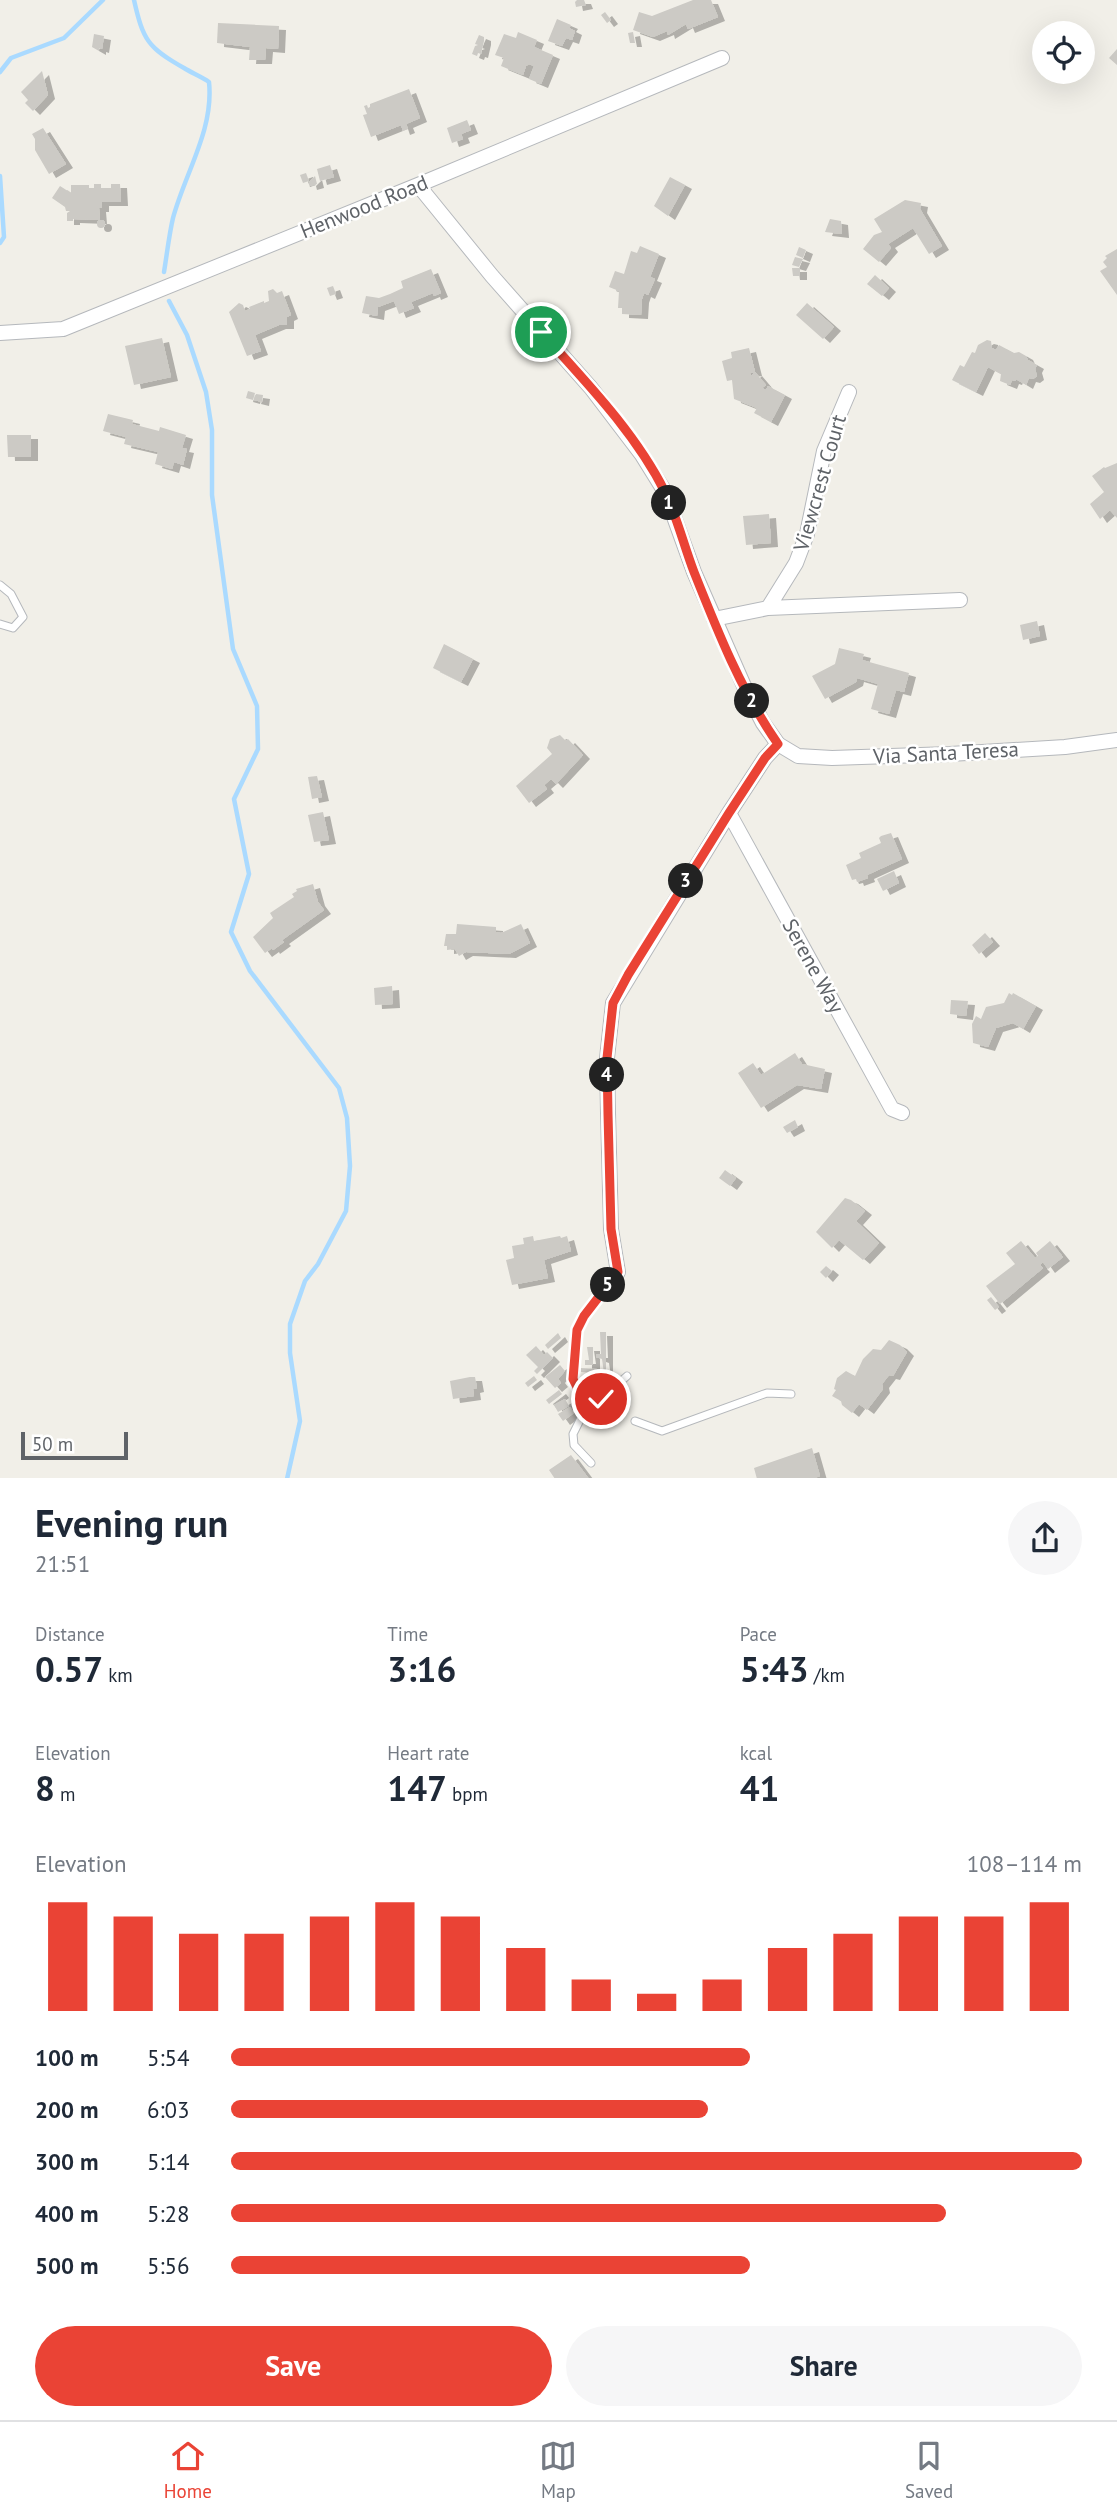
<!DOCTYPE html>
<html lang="en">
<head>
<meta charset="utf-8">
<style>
	body { margin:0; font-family:"PT Sans",sans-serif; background:#f6f6f7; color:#1f2937; height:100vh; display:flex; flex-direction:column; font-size:26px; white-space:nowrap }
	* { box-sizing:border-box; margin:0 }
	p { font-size:23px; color:#747a83 }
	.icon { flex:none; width:38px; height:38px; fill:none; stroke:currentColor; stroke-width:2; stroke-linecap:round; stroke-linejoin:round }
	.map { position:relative; height:1478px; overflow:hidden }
	.sheet { display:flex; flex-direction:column; background:#fff; flex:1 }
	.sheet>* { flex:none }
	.buttons { position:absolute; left:1032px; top:21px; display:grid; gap:14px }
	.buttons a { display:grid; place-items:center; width:63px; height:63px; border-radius:50%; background:#fff; box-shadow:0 7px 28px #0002; font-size:35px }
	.scale { position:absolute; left:21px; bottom:18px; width:107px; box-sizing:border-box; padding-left:7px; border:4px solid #5f6368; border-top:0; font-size:19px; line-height:24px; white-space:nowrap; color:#5f6368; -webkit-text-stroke:5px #fff; paint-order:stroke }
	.pin { position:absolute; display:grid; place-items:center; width:60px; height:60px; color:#fff; margin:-30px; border:4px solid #fff; border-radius:50%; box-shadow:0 2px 7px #0007 }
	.km { position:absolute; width:35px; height:35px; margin:-18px; border-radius:50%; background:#222; color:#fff; font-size:19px; line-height:35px; text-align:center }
	.round { display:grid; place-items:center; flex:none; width:74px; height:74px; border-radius:37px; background:#f6f6f7 }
	.summary { display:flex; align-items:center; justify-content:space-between; height:119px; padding:0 35px }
	h1 { font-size:38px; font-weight:600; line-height:52px }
	.metrics { display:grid; grid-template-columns:repeat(3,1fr); gap:10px; height:119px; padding:7px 35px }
	.metrics div { display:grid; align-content:center }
	.metrics b { font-size:35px; font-weight:600 }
	.metrics small { font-size:19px; font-weight:400 }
	.metrics p { font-size:19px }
	.chart { height:196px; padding:14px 35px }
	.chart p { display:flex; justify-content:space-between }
	.chart svg { width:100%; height:126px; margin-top:7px; stroke:#ea4335; stroke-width:6 }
	.primary-button { display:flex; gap:14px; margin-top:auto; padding:14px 35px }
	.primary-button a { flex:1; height:80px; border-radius:42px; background:#ea4335; color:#fff; font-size:28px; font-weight:600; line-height:80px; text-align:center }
	.primary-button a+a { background:#f6f6f7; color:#1f2937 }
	ul { padding:0 35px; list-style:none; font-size:23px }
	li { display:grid; grid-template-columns:112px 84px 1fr; align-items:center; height:52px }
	li i { height:18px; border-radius:9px; background:#ea4335 }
	.menu { display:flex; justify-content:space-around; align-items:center; height:98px; border-top:2px solid #e0e1e3; background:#fff; font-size:19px; color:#747a83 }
	.menu a { display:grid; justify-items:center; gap:4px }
	.menu .selected { color:#ea4335 }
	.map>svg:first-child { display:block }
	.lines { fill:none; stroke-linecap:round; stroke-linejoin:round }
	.stream { stroke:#aadaff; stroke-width:4.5 }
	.building { fill:#cccac5; filter:url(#shadow) }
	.lane-casing { stroke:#b5b8bc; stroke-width:9 }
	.street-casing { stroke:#b5b8bc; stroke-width:16 }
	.lane { stroke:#fff; stroke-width:7 }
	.street { stroke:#fff; stroke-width:14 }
	.route-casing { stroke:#fff; stroke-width:14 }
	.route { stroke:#ea4335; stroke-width:9 }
	.labels { text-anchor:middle; stroke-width:5; stroke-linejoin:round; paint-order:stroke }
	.street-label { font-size:21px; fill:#5f6368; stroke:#fff }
</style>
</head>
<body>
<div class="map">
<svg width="1117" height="1479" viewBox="0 0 1117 1479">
	<defs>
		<filter id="shadow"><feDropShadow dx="7" dy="4" stdDeviation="0" flood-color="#0004"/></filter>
	</defs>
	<rect width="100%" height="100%" fill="#f1efe8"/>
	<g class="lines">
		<path class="stream" d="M134,0C143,40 148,48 184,68C192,73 202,77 209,82C214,130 185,173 173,218C169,235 167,254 164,272
			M0,72L11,58L64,38L103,0
			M0,176L4,237L0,243
			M169,301L187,335L206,392L212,430V495L233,649L257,706L258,749L234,799L249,874L231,932L250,971L339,1088L347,1118L350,1166L346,1211L318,1264L305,1281L290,1324V1353L300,1421L287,1479"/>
	</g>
	<path class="building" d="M577,0H584L586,5L576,7L575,2Z
		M693,0H711L718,17L688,29L686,24L668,35L667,31L653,37L633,30L639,12L652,16Z
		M605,12L611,20L607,23L601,15Z
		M557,19L571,25L569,28L575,31L572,40L566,38L562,46L548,41Z
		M218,23L279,26L278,49L266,48L265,60H249L250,47L217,43Z
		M518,32L537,40L534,47L553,55L541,84L529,79L534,66L529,64L526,66L523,75L501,66L504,58L495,55L504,34L516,38Z
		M633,32L635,43H630L628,33Z
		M94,34L104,36L102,49L99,48V51L92,47Z
		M479,35L484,37V41L481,54L478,53L477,56L472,54L475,46L478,45L475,44Z
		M1117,49V65L1109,58Z
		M42,71L48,95L33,111L25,103L28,100L21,92Z
		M409,89L420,118L406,124L408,129L403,131L401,125L371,137L363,115L367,114L364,106L367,105L368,108L370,107V104Z
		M467,120L471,130L461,134L463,139L452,143L447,128Z
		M43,128L66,164L49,174L35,150V139L32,134Z
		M330,165L334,177L320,181L317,169Z
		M306,173L309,181L303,183L300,175Z
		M315,176L317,184L310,186L309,182Z
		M670,177L685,185L668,216L654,206Z
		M94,184H101V188H111V184H120L121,202H102V208H99L100,220L73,219V221H67V213L70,211H66L65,207L52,198L60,186L71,193V185H89V188H94Z
		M905,200L921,203L920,209L942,246L929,254L913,228L888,244L891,248L879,262L863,249L874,235L882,232L874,219Z
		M830,219L841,221L842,234L825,232Z
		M97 224a4 4 0 1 1 8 0a4 4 0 1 1-8 0Z
		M640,246L659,254L650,277L655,279L648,295L644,293L642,299L641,315L622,314V308H618L619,291L609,287L615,271L624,274L631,251L637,253Z
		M799,247L806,250L803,258L796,255Z
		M1117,249V295L1100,271L1107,267L1103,262L1107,258L1105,256Z
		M795,257L803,259L799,267L792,265Z
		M792,268H800V276H793Z
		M431,269L441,293L434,296L433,293L411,302L414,308L399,314L394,301L378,307L377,316L362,313L366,296L379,298L390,294L403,288L401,281Z
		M875,275L889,288L882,296L867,284Z
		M333,286L336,294L330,296L327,288Z
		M273,289L277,293L282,291L291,315L287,317V325H279L255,335L261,351L247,356L229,312L239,303L243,305L245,311L250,309L249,307L264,301V303L269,301L268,291Z
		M807,303L834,327L823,339L796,315Z
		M162,338L171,377L134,385L125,346Z
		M987,340L991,341L992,348L996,350L999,345L1014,353L1019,352L1026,356L1028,360L1037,365L1035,369L1037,376L1033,379L1029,378L1026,385L1016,379L1015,381L1012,380L1010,385L1000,381L1001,374L988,367L976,392L952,380L960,365L964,367L972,352L975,353L978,345Z
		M749,348L755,372L750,373L751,376L755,372L766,385L762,388L766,390L768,386L785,395L771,422L754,413L757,408L734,399L732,380L727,381L722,361L732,358L731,352Z
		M248,391L255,393L253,400L246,398Z
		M256,394L263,395L262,402L254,400Z
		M108,414L133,420L132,424L159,431L160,427L186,435L182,448L187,449L183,465L174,462L172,469L155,464L158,452L124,444L126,437L103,431Z
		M7,435H31V457H8Z
		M1117,463V518L1110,510L1100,519L1090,504L1104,492L1092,476L1104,467L1105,468Z
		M769,514L771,543L746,545L743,516Z
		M1037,621L1040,636L1023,640L1020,625Z
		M444,644L473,659L461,682L433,668Z
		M839,648L864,654L862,660L909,673L904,692L896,690L889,714L871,709L878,684L857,678L856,682L825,699L812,676L835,664Z
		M560,735L566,741L568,739L583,755L556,784L551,779L544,785L547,789L529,803L516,786L552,754L547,748L550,739Z
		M317,776L322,797L312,799L308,777Z
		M323,812L329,840L314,842L308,815Z
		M891,833L902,859L867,875L868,878L857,882L856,879L852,880L846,865L861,858L859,853L881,843L879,838L881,836Z
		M894,871L899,883L883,891L877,879Z
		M313,884L318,902L324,910L282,940L284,942L273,950L272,948L265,953L253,937L273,918L270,913L294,897L292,894L297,891L296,889Z
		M457,924L496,927V932L501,933L521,924L530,943L509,954L466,952L459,956L455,949L447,950V946H444L446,934H456Z
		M985,933L993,942L979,954L972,945Z
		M392,986L393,1004L375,1005L374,988Z
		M1009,993L1012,995L1013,993L1036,1006L1023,1029L1013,1023L996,1028L988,1047L973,1043L972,1024L976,1016L981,1019L986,1007L1004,1003Z
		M951,1000L968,1001L966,1016L950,1014Z
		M795,1053L802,1064L825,1069L821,1089L797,1085L761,1108L738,1073L753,1063L761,1075Z
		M795,1120L798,1127L787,1133L783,1127Z
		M725,1170L736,1178L730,1186L719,1178Z
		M845,1198L851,1200L865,1211L856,1221L879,1243L863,1260L839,1240L832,1248L816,1232Z
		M533,1236L534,1241L560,1236L561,1238L567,1236L571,1251L544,1260L548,1278L512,1285L506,1260L514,1258L512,1246L524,1244L523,1238Z
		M1021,1241L1035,1258L1038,1256L1036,1253L1050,1241L1063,1257L1048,1269L1043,1262L1040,1265L1043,1268L1000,1304L986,1286L1015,1264L1006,1253Z
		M826,1266L832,1271L826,1278L820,1272Z
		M991,1297L999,1307L995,1310L987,1300Z
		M600,1332H606V1372L604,1373L602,1359L596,1357V1354H601Z
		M558,1333L561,1338L548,1349L545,1345Z
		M889,1340L900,1345L907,1352L904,1357L893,1376L889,1375L882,1384L883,1389L867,1410L859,1404L852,1413L842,1405L841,1401L832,1396L836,1390L834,1389L837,1378L846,1371L855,1376L863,1359L873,1349L881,1350Z
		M536,1346L544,1355L547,1352L553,1358L537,1374L534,1371L538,1367L526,1355Z
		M587,1347H593V1365H585V1360H589Z
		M560,1365L565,1371L558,1379L561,1383L555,1388L545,1377Z
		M581,1368L597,1369L596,1373L581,1372Z
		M534,1376L537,1380L528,1387L525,1383Z
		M470,1377H475L477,1388L473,1389L474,1396L453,1399L450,1381Z
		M559,1390L562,1394L549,1404L546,1400Z
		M565,1399L569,1406L558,1412L554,1405Z
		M570,1407L574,1413L563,1421L558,1414Z
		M812,1448L820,1476L812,1479H757L754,1468Z
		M571,1455L589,1479H555L549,1470Z"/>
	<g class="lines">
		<defs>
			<path id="lane" d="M0,585L11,594L23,617L13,628L0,624
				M618,1272L584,1316L577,1330L573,1379L580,1393L590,1400L601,1399L627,1376
				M590,1400L573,1434L574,1445L591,1463
				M635,1421L662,1431L767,1393L791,1394"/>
			<path id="street" d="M418,185L492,276L591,388L642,455L665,492L694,572L744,686L763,723L778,744L798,756L832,758L950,754L1065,747L1117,740
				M0,333L63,329L418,185L722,58
				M768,608L796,563L807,534L824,451L849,392
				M714,619L768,608L960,600
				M729,813L892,1109L902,1113
				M618,1272L611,1229L608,1113L607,1058L613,1003L729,813L765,758L778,744"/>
		</defs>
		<use href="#lane" class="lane-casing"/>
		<use href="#street" class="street-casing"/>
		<use href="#lane" class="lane"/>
		<use href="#street" class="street"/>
	</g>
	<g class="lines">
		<defs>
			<path id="route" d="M541,332C585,381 635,432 665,492C677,517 684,546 694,572C717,630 742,693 778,744L765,758L729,813L628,975L613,1003L607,1058L608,1114L611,1229L618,1272L584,1316L577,1330L573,1379L580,1393L590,1400L601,1399"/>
		</defs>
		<use href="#route" class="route-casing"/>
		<use href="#route" class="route"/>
	</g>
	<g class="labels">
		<g class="street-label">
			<text transform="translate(364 207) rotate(-22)" y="7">Henwood Road</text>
			<text transform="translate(820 483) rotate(-74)" y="7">Viewcrest Court</text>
			<text transform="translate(946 753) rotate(-3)" y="7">Via Santa Teresa</text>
			<text transform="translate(813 966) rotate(61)" y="7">Serene Way</text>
		</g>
	</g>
</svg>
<div class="buttons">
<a><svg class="icon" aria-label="locate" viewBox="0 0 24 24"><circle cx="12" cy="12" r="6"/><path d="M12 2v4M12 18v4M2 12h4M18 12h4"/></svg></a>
</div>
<div class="scale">50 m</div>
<div class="pin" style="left:541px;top:332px;background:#1e9e55"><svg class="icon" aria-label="arrive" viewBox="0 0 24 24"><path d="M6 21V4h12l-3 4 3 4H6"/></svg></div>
<div class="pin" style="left:601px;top:1399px;background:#d93025"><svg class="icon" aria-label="check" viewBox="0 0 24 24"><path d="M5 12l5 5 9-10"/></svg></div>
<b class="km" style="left:669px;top:503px">1</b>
<b class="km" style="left:752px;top:701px">2</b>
<b class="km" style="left:686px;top:881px">3</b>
<b class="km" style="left:607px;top:1075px">4</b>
<b class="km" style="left:608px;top:1285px">5</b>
</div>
<section class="sheet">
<div class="summary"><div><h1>Evening run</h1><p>21:51</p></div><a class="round"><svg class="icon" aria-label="share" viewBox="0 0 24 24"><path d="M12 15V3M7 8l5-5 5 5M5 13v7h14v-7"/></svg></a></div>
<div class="metrics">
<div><p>Distance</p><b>0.57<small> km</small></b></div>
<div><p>Time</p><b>3:16</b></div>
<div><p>Pace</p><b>5:43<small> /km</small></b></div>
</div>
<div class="metrics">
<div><p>Elevation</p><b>8<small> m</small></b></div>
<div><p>Heart rate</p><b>147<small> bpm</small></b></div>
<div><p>kcal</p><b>41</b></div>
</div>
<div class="chart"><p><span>Elevation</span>108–114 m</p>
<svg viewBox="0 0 160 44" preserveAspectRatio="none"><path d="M5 44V6M15 44V11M25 44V17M35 44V17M45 44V11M55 44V6M65 44V11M75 44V22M85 44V33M95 44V38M105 44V33M115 44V22M125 44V17M135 44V11M145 44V11M155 44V6"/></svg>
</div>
<ul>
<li><b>100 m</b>5:54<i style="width:61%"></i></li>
<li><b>200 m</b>6:03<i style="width:56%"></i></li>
<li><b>300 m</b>5:14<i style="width:100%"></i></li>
<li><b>400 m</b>5:28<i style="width:84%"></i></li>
<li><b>500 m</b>5:56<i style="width:61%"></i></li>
</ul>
<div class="primary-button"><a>Save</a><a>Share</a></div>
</section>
<nav class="menu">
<a class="selected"><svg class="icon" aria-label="home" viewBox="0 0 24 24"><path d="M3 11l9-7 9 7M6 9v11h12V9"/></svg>Home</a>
<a><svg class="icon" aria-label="map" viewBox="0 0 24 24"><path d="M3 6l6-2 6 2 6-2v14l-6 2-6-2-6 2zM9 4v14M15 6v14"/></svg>Map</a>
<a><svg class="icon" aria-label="saved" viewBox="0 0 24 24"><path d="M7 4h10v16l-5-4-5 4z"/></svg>Saved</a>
</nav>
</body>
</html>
